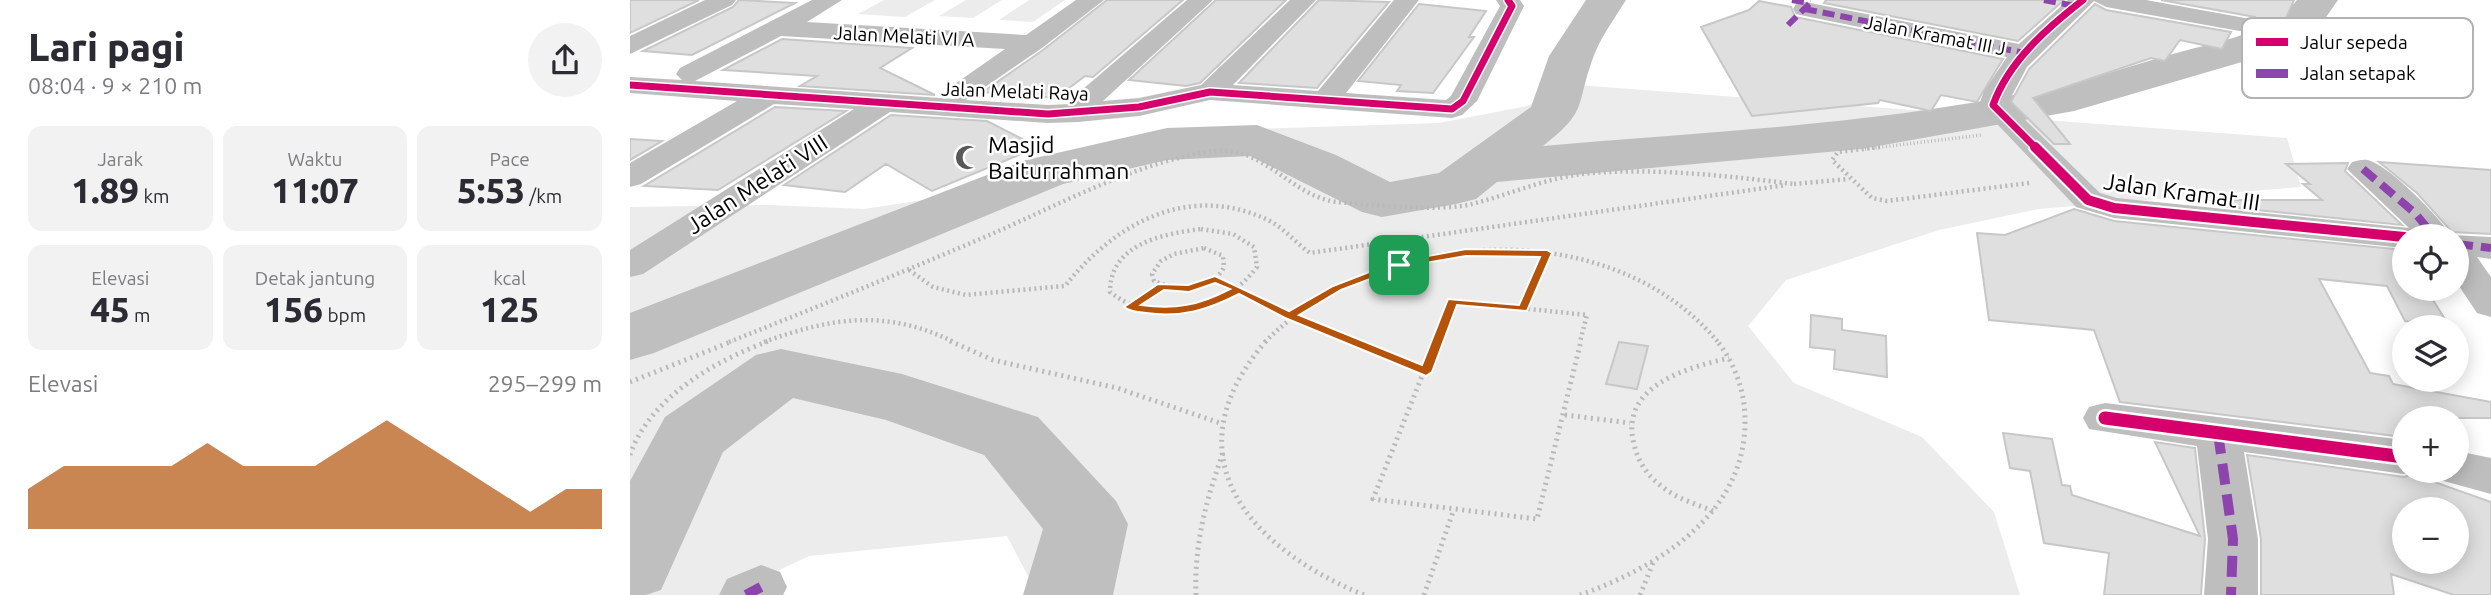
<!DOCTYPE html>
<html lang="id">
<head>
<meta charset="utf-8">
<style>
	body { margin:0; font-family:Ubuntu,sans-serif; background:#f2f2f3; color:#2b2b33; height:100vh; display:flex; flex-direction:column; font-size:26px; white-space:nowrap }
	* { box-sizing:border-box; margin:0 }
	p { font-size:23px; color:#7c7c81 }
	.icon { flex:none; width:38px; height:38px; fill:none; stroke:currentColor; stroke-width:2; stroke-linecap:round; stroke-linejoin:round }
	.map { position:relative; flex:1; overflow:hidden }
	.drawer { display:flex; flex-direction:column; background:#fff; width:630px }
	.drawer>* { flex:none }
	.tools { position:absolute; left:1762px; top:224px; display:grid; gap:14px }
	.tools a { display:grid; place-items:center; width:77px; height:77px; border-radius:50%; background:#fff; box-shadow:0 4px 18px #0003; font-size:35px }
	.pin { position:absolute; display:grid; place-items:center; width:60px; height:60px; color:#fff; margin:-30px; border-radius:14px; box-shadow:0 4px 10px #0006 }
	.round { display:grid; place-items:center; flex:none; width:74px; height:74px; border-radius:37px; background:#f2f2f3 }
	.overview { display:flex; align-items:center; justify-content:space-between; height:119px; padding:0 28px }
	h1 { font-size:38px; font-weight:800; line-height:52px }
	.stats { display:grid; grid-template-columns:repeat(3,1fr); gap:10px; height:119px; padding:7px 28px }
	.stats div { display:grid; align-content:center; border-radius:14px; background:#f2f2f3; text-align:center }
	.stats b { font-size:35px; font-weight:800 }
	.stats small { font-size:19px; font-weight:400 }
	.stats p { font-size:19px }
	.chart { height:196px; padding:14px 28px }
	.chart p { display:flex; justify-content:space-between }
	.chart svg { width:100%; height:126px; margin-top:7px; fill:#b45309; opacity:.7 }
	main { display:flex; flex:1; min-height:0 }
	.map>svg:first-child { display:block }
	.green { fill:#ececec }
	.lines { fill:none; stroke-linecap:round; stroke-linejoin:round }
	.river { fill:#bfbfbf; fill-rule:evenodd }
	.building { fill:#dfdfdf; stroke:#c7c7c7; stroke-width:2; fill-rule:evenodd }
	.path-far2 { stroke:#b9b9b9; stroke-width:3.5; stroke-dasharray:1 2.5; stroke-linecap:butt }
	.path-far1 { stroke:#b9b9b9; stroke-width:4.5; stroke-dasharray:2 3.5; stroke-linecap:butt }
	.path { stroke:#b9b9b9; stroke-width:5; stroke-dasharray:2 4.5; stroke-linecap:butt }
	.minor { fill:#bebebe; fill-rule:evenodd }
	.quiet-far2 { stroke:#8e44ad; stroke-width:6; stroke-dasharray:12 6; stroke-linecap:butt }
	.quiet-far1 { stroke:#8e44ad; stroke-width:8; stroke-dasharray:16 8; stroke-linecap:butt }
	.quiet { stroke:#8e44ad; stroke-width:10; stroke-dasharray:21 10; stroke-linecap:butt }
	.cycleway-far2-casing { stroke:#fff; stroke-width:10 }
	.cycleway-far1-casing { stroke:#fff; stroke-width:14 }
	.cycleway-casing { stroke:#fff; stroke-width:18 }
	.cycleway-far2 { stroke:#d6006c; stroke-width:7 }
	.cycleway-far1 { stroke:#d6006c; stroke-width:10 }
	.cycleway { stroke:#d6006c; stroke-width:13 }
	.route { fill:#b45309; stroke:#fff; stroke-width:2; fill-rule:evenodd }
	.labels { text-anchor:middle; stroke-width:5; stroke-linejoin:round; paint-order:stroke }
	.far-street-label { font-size:19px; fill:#000; stroke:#fff }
	.poi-label { font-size:23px; fill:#000; stroke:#fff; text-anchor:start }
	.street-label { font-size:23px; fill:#000; stroke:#fff }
	.key { fill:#fff; stroke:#b2b2b2; stroke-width:2 }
	.key-label { font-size:19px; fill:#000 }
</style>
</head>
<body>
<main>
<section class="drawer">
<div class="overview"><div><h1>Lari pagi</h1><p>08:04 · 9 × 210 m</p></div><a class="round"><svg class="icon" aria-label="share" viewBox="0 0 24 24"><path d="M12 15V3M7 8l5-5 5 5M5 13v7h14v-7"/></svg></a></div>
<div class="stats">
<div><p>Jarak</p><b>1.89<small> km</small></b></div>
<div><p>Waktu</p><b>11:07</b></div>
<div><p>Pace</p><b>5:53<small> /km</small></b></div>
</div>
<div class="stats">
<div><p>Elevasi</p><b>45<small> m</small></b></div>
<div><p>Detak jantung</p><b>156<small> bpm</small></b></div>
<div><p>kcal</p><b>125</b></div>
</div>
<div class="chart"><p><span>Elevasi</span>295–299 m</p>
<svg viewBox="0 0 160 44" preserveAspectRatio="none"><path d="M0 44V30L10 22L20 22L30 22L40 22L50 14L60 22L70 22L80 22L90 14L100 6L110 14L120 22L130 30L140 38L150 30L160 30V44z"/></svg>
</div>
</section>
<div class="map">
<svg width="1861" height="595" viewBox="0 0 1861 595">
	<rect width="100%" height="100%" fill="#fff"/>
	<path class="green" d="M254,0H305L275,17L228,14Z
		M336,0H372L343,18L309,16Z
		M399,0H435L403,22L369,20Z
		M947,85L1657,138L1671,187L1409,209L1309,230L1156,280L1118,326L1164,383L1292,437L1364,512L1390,595H408L377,536L179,556L97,595H0V207L139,205L234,209L351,191L462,149L537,132L809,123L897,106Z"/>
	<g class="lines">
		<path class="river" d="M956,0H996C985,18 970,38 963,58C945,107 959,110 913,146C1087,131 1265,124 1436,84C1472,76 1507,64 1543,54C1585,42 1639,35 1667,0H1708L1687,30L1676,39L1629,57L1444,111L1231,149L867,182L846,199L826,204L752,217L732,212L620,156L537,160L433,184L24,353L0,360V313L396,160L537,128L627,125L706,155L760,182L809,173L901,107L919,56Z
			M151,349L272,374L408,417L486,501L498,524L483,595H393L413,529L354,455L256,420L163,398L93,452L31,590L16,595H0V481L35,417L126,355Z"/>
	</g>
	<path class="building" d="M0,0H69L0,33Z
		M109,0L165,3L62,55L13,51L103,7Z
		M477,0H553L463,77L455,76L426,98L353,92L413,50Z
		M586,0H656L570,83L556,86L499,80Z
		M689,0L759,2L687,88L609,83Z
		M1196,0H1434L1388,41L1194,3Z
		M1531,0H1664L1649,34L1628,29L1629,24L1625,17Z
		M1129,1L1161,7L1165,17L1373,59L1347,102L1311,95L1301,111L1250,100L1248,103L1122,116L1071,27L1119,10Z
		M789,4L856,11L839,37H844L803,93L767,91L771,85L728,81Z
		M1465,4L1476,10L1601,32L1592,49L1550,40L1535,61L1521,58L1403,98L1440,144H1424L1381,102L1399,69Z
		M152,39L282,48L250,68L305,95L170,86L187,76L93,70Z
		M145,107L216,111L88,190L14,186Z
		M261,115L357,121L408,147L302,191L256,164L215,192L154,185Z
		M0,139L32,141L0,160Z
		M1749,162L1861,170V234L1822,232L1787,193Z
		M1718,163L1715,171L1772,225L1589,206V200H1692L1673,184H1680L1656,164Z
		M1444,209L1484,221L1774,250V289H1796L1820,327L1775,321L1757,286L1689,279L1740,373L1759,376L1763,384L1861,402V418H1774V437L1490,402L1464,330L1359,320L1347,233L1375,235Z
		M1181,315L1212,319V330L1256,336L1257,377L1204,369L1205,350L1180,347Z
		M989,342L1018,346L1007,389L976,384Z
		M1373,433L1422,439L1432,485L1440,486L1442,495L1570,536L1525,442L1565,448L1575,539L1571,595H1474L1479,553L1414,543L1400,471L1380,468Z
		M1617,455L1774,477L1782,474L1861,502V595H1824L1761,574L1764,595H1631V539ZM1774,509H1827V562H1774Z"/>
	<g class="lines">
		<path class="path-far2" d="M1235,149L1352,135"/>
		<path class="path-far1" d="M1250,147L1208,152L1202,160L1242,198L1257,201L1399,183
			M1164,184L1219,179
			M571,229L603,234L624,247L627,267C592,313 527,329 480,292C480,244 532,234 571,229Z
			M754,242L769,265
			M574,248L593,256L594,267C582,292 547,291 524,281L522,274L531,261L544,254Z
			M279,270L303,287L336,295L435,286C484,224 558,182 638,220C654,228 666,243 680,253L1156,185
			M585,279L659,316L724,342
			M500,307L532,287
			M893,309L917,253
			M99,342C187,307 276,271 364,233C432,203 512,160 585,151C633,145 662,197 707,202C741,205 811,212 842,204C882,194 920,176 962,173C1028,168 1098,176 1164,184
			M134,342C203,317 256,309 324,342
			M635,342C749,226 980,212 1088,342
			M805,342L822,301L957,315L950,342"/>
		<path class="path" d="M320,341L363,360L487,388L593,424
			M636,341C537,456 619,548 734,595
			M719,341L796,372
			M806,341L743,499L907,519L951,341
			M0,382L103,341
			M935,415L1000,423
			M0,455C20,397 85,361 139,341
			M1083,511C1066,504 1048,499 1034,488C1018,477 1008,462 1004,444C989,387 1055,368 1099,358
			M566,595C564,545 576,500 593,453
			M794,595L824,509
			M950,595C1028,567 1116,514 1115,420C1115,392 1105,363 1087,341
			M1010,595L1023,563"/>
		<path class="minor" d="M75,0H106L102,5L0,54V36Z
			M182,0H212L177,22L396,35L446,0H474L412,48L336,100L418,105L440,104L446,95L557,0H583L473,101L509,98L571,85L660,0H686L603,85L688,91L764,0H789L716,93L816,100L821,96L870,6L866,0H890L894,6L847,101L832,115L822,118L580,100L509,116L448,122L418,123L260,112L13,274L0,277V250L224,109L144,104L11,184L0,187V163L107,101L0,93V77L52,80L46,74L50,68ZM151,36L375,49L322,86L318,92L325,99L65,81Z
			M1438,0H1516L1615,18L1624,20L1627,25L1624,30L1615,32L1476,7L1464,1L1397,67L1378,103L1470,193L1487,198L1779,228L1717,169L1722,162C1729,160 1736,158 1743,162C1765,172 1807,215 1821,235L1861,237V259L1847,257L1861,277V317L1847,313L1827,283V236H1774V248L1484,218L1446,207L1349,105L1354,91L1377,57L1175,16L1166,14L1163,9L1166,4L1175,2L1389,44Z
			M1475,403L1774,440V471H1784L1774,474L1614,452L1628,539V595H1574L1578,539L1567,446L1459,429L1453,418L1459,407Z
			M1827,451L1861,458V494L1810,480L1805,471H1827Z
			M131,565L150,572L157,587L153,595H89L97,579Z"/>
		<path class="quiet-far2" d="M1162,0L1180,3
			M1414,0L1445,6
			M1175,9L1395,53
			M1158,25L1183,0"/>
		<path class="quiet-far1" d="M1733,169L1785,213L1804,236
			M1827,244L1861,248"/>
		<path class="quiet" d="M1588,433L1603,539L1601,595
			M116,595L131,587"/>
		<defs>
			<path id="cycleway-far2" d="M0,85L418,114L509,107L580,92L822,109L833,101L882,6L878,0
				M1407,149L1363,105C1379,61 1417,28 1453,0"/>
			<path id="cycleway-far1" d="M1405,147L1458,200L1484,208L1774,237"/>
			<path id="cycleway" d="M1475,418L1774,457"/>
		</defs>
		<use href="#cycleway-far2" class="cycleway-far2-casing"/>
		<use href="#cycleway-far1" class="cycleway-far1-casing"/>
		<use href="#cycleway" class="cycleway-casing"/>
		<use href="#cycleway-far2" class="cycleway-far2"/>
		<use href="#cycleway-far1" class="cycleway-far1"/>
		<use href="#cycleway" class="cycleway"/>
	</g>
	<path class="route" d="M836,249L917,250L922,253L897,311L827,305L802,372L796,376L655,318L609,294C578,310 551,318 516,313C508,312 500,312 494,307L528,284L558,285L585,276L659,311L703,286L765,262ZM836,256L910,257L889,305L818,299L792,365L669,315L711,290L772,267ZM585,283L600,289C569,305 545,310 511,305L534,290L559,292Z"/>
	<defs>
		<symbol id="mosque-bare" viewBox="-9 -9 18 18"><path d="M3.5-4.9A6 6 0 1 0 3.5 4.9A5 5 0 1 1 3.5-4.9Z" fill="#595959" stroke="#fff" stroke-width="2.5" paint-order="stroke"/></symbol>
	</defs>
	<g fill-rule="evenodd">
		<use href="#mosque-bare" x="320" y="140" width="35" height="35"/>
	</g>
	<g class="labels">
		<g class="far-street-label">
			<text transform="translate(1305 35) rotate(11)" y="7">Jalan Kramat III J</text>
			<text transform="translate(274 36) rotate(3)" y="7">Jalan Melati VI A</text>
			<text transform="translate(385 91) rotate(2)" y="7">Jalan Melati Raya</text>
		</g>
		<g class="poi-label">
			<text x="358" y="153">Masjid<tspan x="358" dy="26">Baiturrahman</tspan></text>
		</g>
		<g class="street-label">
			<text transform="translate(127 184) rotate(-33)" y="8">Jalan Melati VIII</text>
			<text transform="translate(1552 192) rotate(8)" y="8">Jalan Kramat III</text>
		</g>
	</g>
	<rect x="1612" y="18" width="231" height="80" rx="10" class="key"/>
	<rect x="1626" y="38" width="32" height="8" fill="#d6006c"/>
	<rect x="1626" y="69" width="32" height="9" fill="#8e44ad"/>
	<g class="key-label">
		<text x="1670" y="49">Jalur sepeda</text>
		<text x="1670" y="80">Jalan setapak</text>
	</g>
</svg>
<div class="tools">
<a><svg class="icon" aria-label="locate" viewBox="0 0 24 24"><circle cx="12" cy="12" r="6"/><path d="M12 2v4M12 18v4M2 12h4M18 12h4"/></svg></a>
<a><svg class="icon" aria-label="layers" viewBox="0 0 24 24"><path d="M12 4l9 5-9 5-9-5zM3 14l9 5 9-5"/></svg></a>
<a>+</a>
<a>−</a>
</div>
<div class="pin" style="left:769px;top:265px;background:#1e9e55"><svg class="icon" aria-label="arrive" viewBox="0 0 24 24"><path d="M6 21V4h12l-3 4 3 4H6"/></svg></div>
</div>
</main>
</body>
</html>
